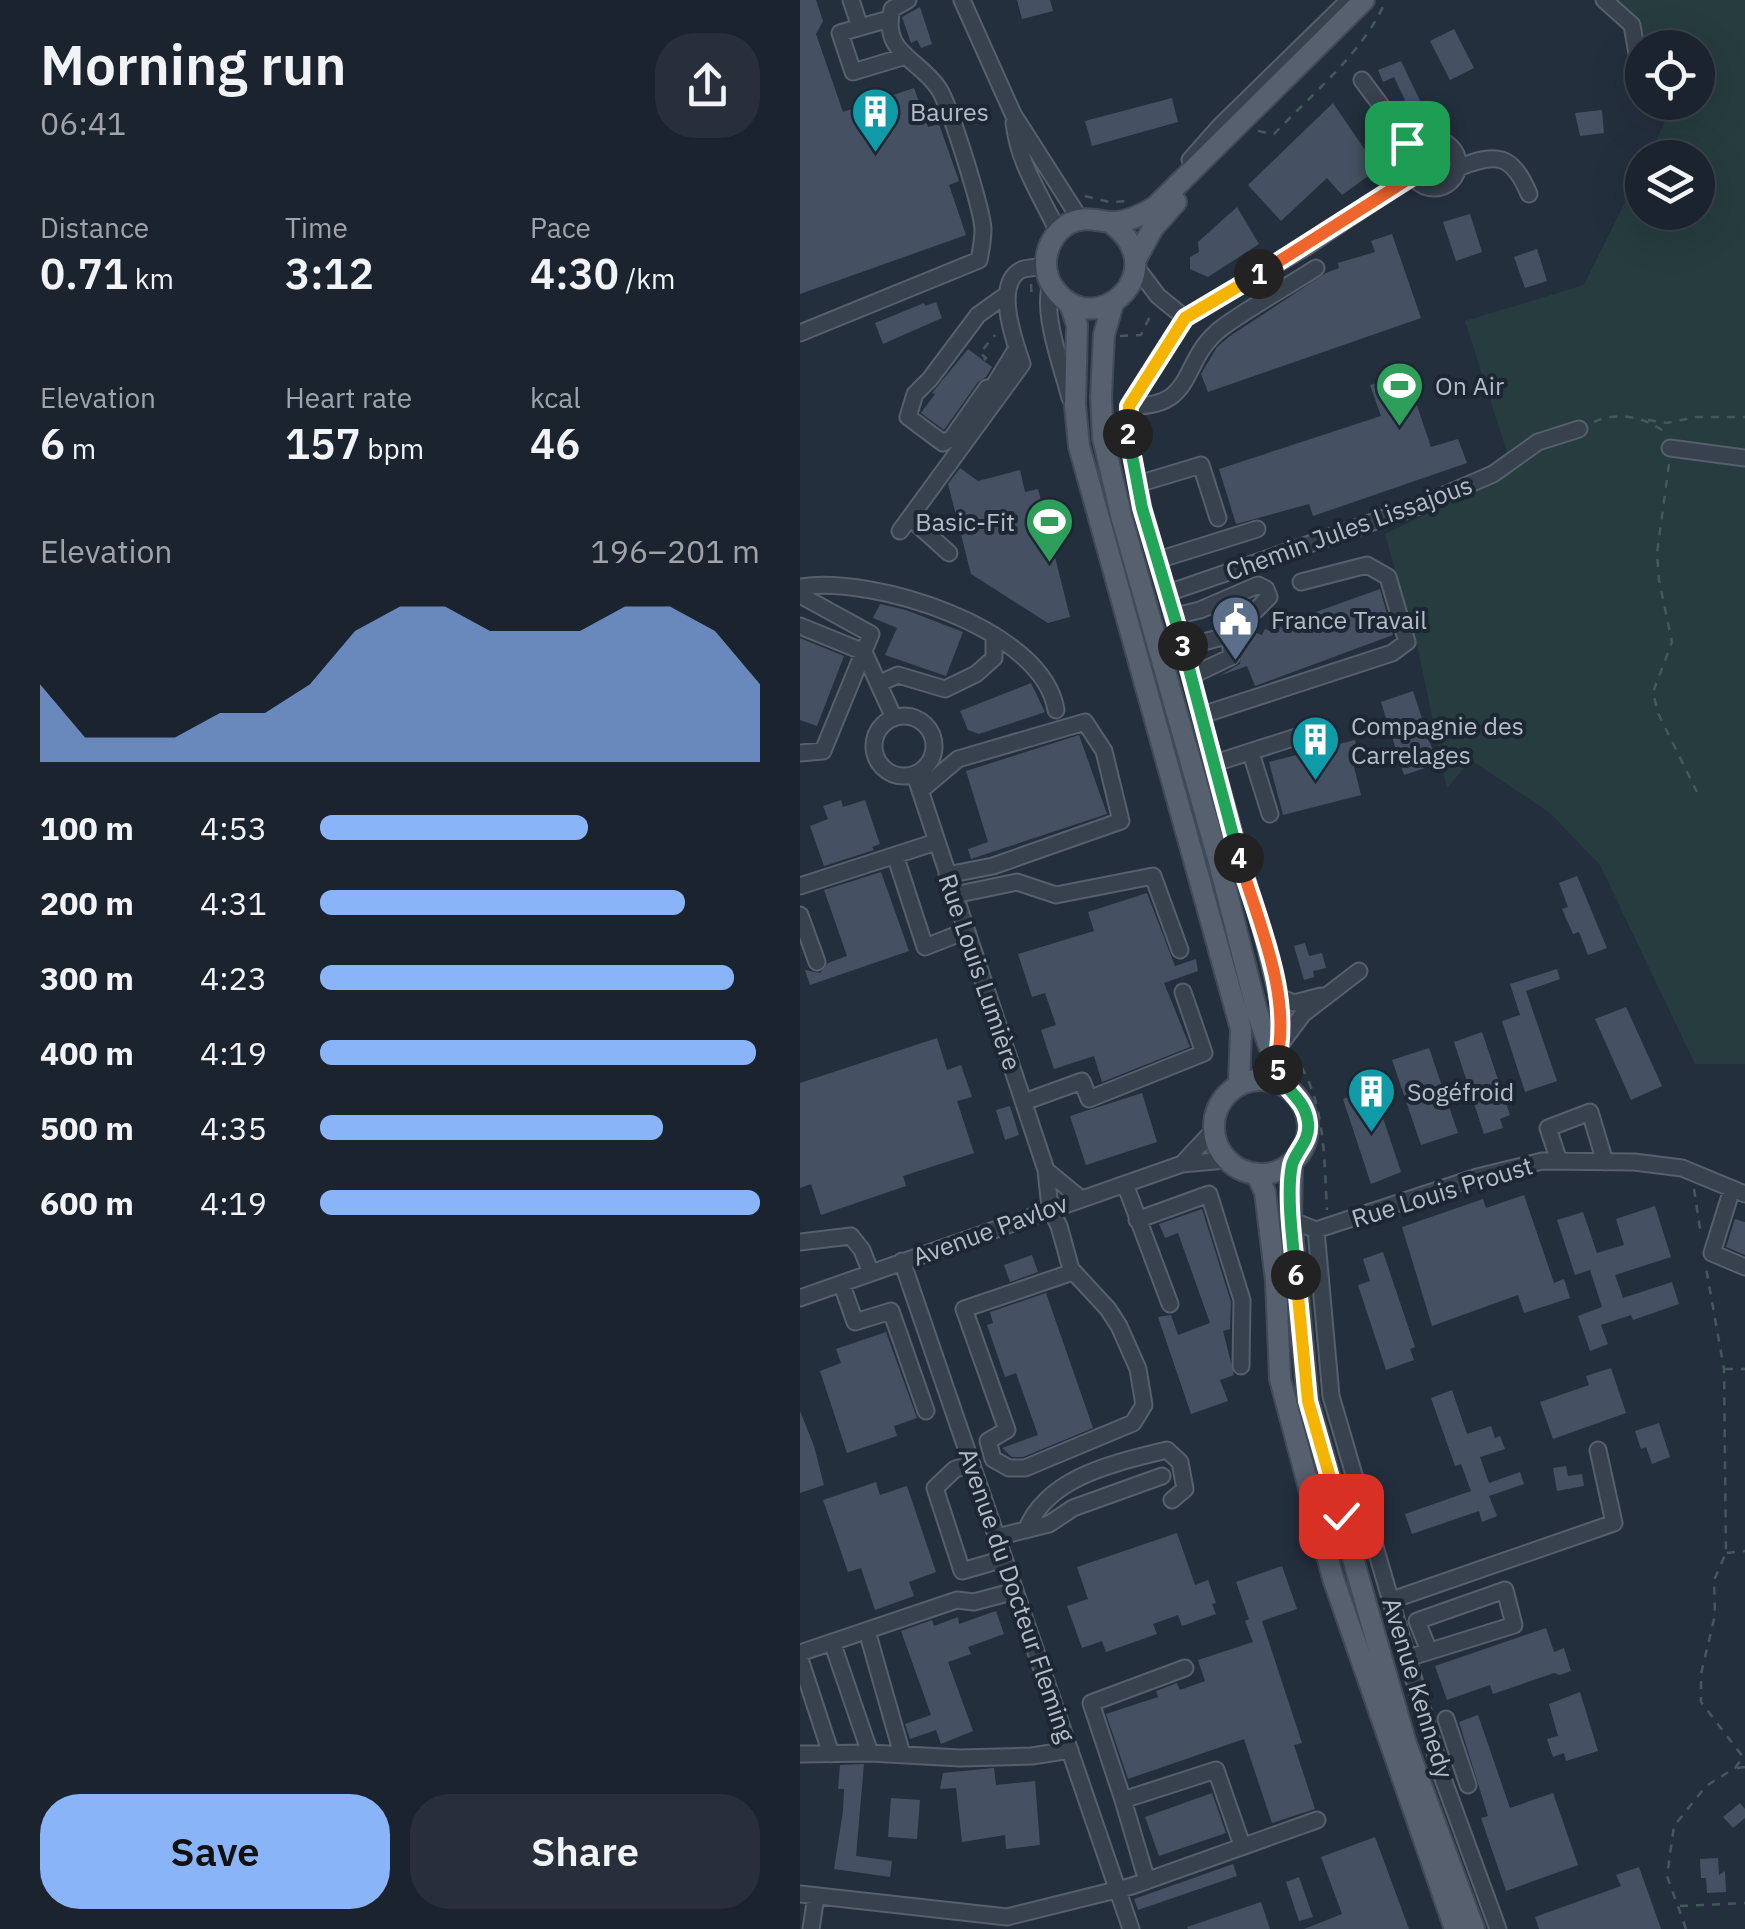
<!DOCTYPE html>
<html lang="en">
<head>
<meta charset="utf-8">
<style>
	body { margin:0; font-family:"IBM Plex Sans",sans-serif; background:#282f3a; color:#f1f3f6; height:100vh; display:flex; flex-direction:column; font-size:38px; white-space:nowrap }
	* { box-sizing:border-box; margin:0 }
	p { font-size:32px; color:#a0a4aa }
	.icon { flex:none; width:55px; height:55px; fill:none; stroke:currentColor; stroke-width:2; stroke-linecap:round; stroke-linejoin:round }
	.map { position:relative; flex:1; overflow:hidden }
	.details { display:flex; flex-direction:column; background:#1b232e; width:800px }
	.details>* { flex:none }
	.buttons { position:absolute; left:825px; top:30px; display:grid; gap:20px }
	.buttons a { display:grid; place-items:center; width:90px; height:90px; border-radius:50%; background:#1b232e; box-shadow:0 10px 40px #0002,0 0 0 2px #39404a; font-size:50px }
	.pin { position:absolute; display:grid; place-items:center; width:85px; height:85px; color:#fff; margin:-42px; border-radius:20px; box-shadow:0 5px 15px #0006 }
	.km { position:absolute; width:50px; height:50px; margin:-25px; border-radius:50%; background:#222; color:#fff; font-size:28px; line-height:50px; text-align:center }
	.round { display:grid; place-items:center; flex:none; width:105px; height:105px; border-radius:40px; background:#282f3a }
	.head { display:flex; align-items:center; justify-content:space-between; height:170px; padding:0 40px }
	h1 { font-size:55px; font-weight:600; line-height:75px }
	.stats { display:grid; grid-template-columns:repeat(3,1fr); gap:15px; height:170px; padding:10px 40px }
	.stats div { display:grid; align-content:center }
	.stats b { font-size:42px; font-weight:600 }
	.stats small { font-size:28px; font-weight:400 }
	.stats p { font-size:28px }
	.chart { height:280px; padding:20px 40px }
	.chart p { display:flex; justify-content:space-between }
	.chart svg { width:100%; height:180px; margin-top:10px; fill:#8ab4f8; opacity:.7 }
	.button { display:flex; gap:20px; margin-top:auto; padding:20px 40px }
	.button a { flex:1; height:115px; border-radius:40px; background:#8ab4f8; color:#111; font-size:40px; font-weight:600; line-height:115px; text-align:center }
	.button a+a { background:#282f3a; color:#f1f3f6 }
	ul { padding:0 40px; list-style:none; font-size:32px }
	li { display:grid; grid-template-columns:160px 120px 1fr; align-items:center; height:75px }
	li i { height:25px; border-radius:12px; background:#8ab4f8 }
	main { display:flex; flex:1; min-height:0 }
	.map>svg:first-child { display:block }
	.green { fill:#263c3f }
	.building { fill:#455162 }
	.lines { fill:none; stroke-linecap:round; stroke-linejoin:round }
	.minor-casing { stroke:#565f6c; stroke-width:19 }
	.major-casing { stroke:#414a57; stroke-width:24 }
	.path { stroke:#44595c; stroke-width:2.5; stroke-dasharray:8 8; stroke-linecap:butt }
	.minor { stroke:#38414e; stroke-width:15 }
	.major { stroke:#56606e; stroke-width:20 }
	.split-1-casing { stroke:#fff; stroke-width:20 }
	.split-2-casing { stroke:#fff; stroke-width:20 }
	.split-3-casing { stroke:#fff; stroke-width:20 }
	.split-4-casing { stroke:#fff; stroke-width:20 }
	.split-5-casing { stroke:#fff; stroke-width:20 }
	.split-6-casing { stroke:#fff; stroke-width:20 }
	.split-7-casing { stroke:#fff; stroke-width:20 }
	.split-1 { stroke:#f0652b; stroke-width:12 }
	.split-2 { stroke:#f5b400; stroke-width:12 }
	.split-3 { stroke:#22a559; stroke-width:12 }
	.split-4 { stroke:#22a559; stroke-width:12 }
	.split-5 { stroke:#f0652b; stroke-width:12 }
	.split-6 { stroke:#22a559; stroke-width:12 }
	.split-7 { stroke:#f5b400; stroke-width:12 }
	.labels { text-anchor:middle; stroke-width:8; stroke-linejoin:round; paint-order:stroke }
	.poi-label { font-size:25px; fill:#b4bcc9; stroke:#1d2633; text-anchor:start }
	.street-label { font-size:25px; fill:#b4bcc9; stroke:#1d2633 }
</style>
</head>
<body>
<main>
<section class="details">
<div class="head"><div><h1>Morning run</h1><p>06:41</p></div><a class="round"><svg class="icon" aria-label="share" viewBox="0 0 24 24"><path d="M12 15V3M7 8l5-5 5 5M5 13v7h14v-7"/></svg></a></div>
<div class="stats">
<div><p>Distance</p><b>0.71<small> km</small></b></div>
<div><p>Time</p><b>3:12</b></div>
<div><p>Pace</p><b>4:30<small> /km</small></b></div>
</div>
<div class="stats">
<div><p>Elevation</p><b>6<small> m</small></b></div>
<div><p>Heart rate</p><b>157<small> bpm</small></b></div>
<div><p>kcal</p><b>46</b></div>
</div>
<div class="chart"><p><span>Elevation</span>196–201 m</p>
<svg viewBox="0 0 160 44" preserveAspectRatio="none"><path d="M0 44V25L10 38L20 38L30 38L40 32L50 32L60 25L70 12L80 6L90 6L100 12L110 12L120 12L130 6L140 6L150 12L160 25V44z"/></svg>
</div>
<ul>
<li><b>100 m</b>4:53<i style="width:61%"></i></li>
<li><b>200 m</b>4:31<i style="width:83%"></i></li>
<li><b>300 m</b>4:23<i style="width:94%"></i></li>
<li><b>400 m</b>4:19<i style="width:99%"></i></li>
<li><b>500 m</b>4:35<i style="width:78%"></i></li>
<li><b>600 m</b>4:19<i style="width:100%"></i></li>
</ul>
<div class="button"><a>Save</a><a>Share</a></div>
</section>
<div class="map">
<svg width="945" height="1929" viewBox="0 0 945 1929">
	<rect width="100%" height="100%" fill="#242f3e"/>
	<path class="green" d="M816,0H945V1064H895L800,865L750,813L671,760L647,788L619,654L585,534L713,471L665,321L784,285L842,168V212H898V158L848,157L874,103L898,102V48L843,47Z"/>
	<path class="building" d="M0,0H16L23,21L16,34L43,112L114,88L128,127L139,124L159,181L149,185L166,235L0,294Z
		M217,0H250L253,11L222,19Z
		M120,7L132,44L121,48L117,40L111,43L102,17Z
		M654,29L674,68L650,80L630,41Z
		M601,61L623,107L603,116L595,105L605,100L594,77L583,82L578,70Z
		M372,98L378,122L292,146L285,121Z
		M533,103L578,169L542,195L527,178L481,221L448,185Z
		M802,110L804,133L780,136L775,113Z
		M437,207L459,244L408,277L390,269V257L399,252L398,242Z
		M670,214L682,252L656,261L643,222Z
		M592,234L621,318L408,392L401,374L417,347L430,336L526,273L539,268L538,263L575,252L571,241Z
		M737,249L747,281L725,288L714,257Z
		M136,302L142,318L83,344L75,323L124,303L125,306Z
		M168,349L192,367L186,377L178,382L144,430L121,413L135,394L132,393Z
		M606,373L631,447L658,439L667,463L513,516L509,504L436,524L419,469L581,416L570,385Z
		M160,468L178,481L220,470L225,492L238,489L270,617L248,623L171,574L148,484Z
		M580,589L593,635L455,686L447,666L419,676L440,664L442,640L446,636L451,638L454,632L462,635L465,629L472,632L476,626L484,628L486,622L493,626L499,618Z
		M80,604L106,610L163,632L146,676L85,655L97,628L73,618Z
		M0,638L44,656L17,726L0,720Z
		M231,683L245,712L179,734L168,730L160,711Z
		M613,691L637,764L604,775L581,702Z
		M279,735L307,814L171,859L168,849L188,842L166,771Z
		M555,740L561,765L554,767L561,795L483,815L469,762Z
		M41,800L43,807L65,800L80,844L72,847L74,850L24,866L10,826L28,819L23,806Z
		M81,872L109,951L10,985L5,970L20,973L28,963L47,956L24,890Z
		M777,876L807,948L788,955L779,932L773,934L762,909L768,907L759,883Z
		M347,893L375,966L396,959L398,971L364,983L390,1047L302,1082L294,1056L254,1069L241,1030L256,1025L245,993L232,997L218,954L294,931L288,912Z
		M505,943L509,956L522,953L526,968L513,971L514,977L504,980L494,946Z
		M757,969L760,979L726,991L757,1081L725,1092L702,1021L720,1015L710,984Z
		M826,1007L862,1086L831,1100L795,1019Z
		M682,1032L710,1115L700,1119L703,1128L684,1134L654,1042Z
		M137,1038L147,1070L161,1065L172,1097L157,1101L174,1153L103,1176L106,1186L21,1215L11,1184L0,1188V1083Z
		M629,1048L658,1133L621,1145L592,1060Z
		M573,1088L601,1172L571,1184L543,1099Z
		M342,1093L357,1142L286,1165L270,1116Z
		M210,1106L219,1135L205,1140L196,1110Z
		M724,1195L754,1283L764,1279L770,1298L724,1313L718,1295L632,1326L602,1227L683,1199L686,1208Z
		M855,1206L871,1257L815,1275L823,1298L872,1282L879,1304L833,1320L831,1315L801,1325L808,1344L790,1351L778,1316L802,1307L790,1270L775,1275L757,1220L783,1212L797,1253L824,1245L816,1219Z
		M402,1209L431,1302L430,1329L423,1331L434,1375L420,1380L428,1401L391,1414L358,1317L371,1315L378,1335L410,1323L378,1233L365,1238L359,1224Z
		M935,1219L945,1222V1255L926,1247Z
		M583,1252L615,1347L610,1349L614,1360L586,1370L558,1285L570,1281L563,1259Z
		M232,1255L238,1272L210,1282L204,1265Z
		M246,1293L293,1428L223,1457H212L202,1448L238,1435L216,1373L205,1377L187,1325L193,1323L190,1312Z
		M86,1332L117,1418L94,1426L97,1436L47,1453L20,1371L41,1363L36,1349Z
		M811,1368L826,1413L753,1439L740,1402L789,1385L786,1376Z
		M652,1390L667,1434L691,1426L695,1438L700,1436L705,1449L680,1457L689,1483L720,1472L724,1484L689,1496L697,1516L682,1522L679,1511L612,1534L605,1514L671,1491L661,1464L655,1466L631,1398Z
		M0,1411L14,1446L24,1485L0,1493Z
		M859,1423L870,1457L852,1464L846,1447L841,1449L835,1431Z
		M766,1466L768,1476L782,1474L784,1486L757,1491L753,1468Z
		M76,1482L80,1495L107,1486L136,1572L109,1582L114,1596L75,1610L61,1568L48,1572L23,1500Z
		M377,1533L395,1585L408,1580L416,1603L412,1604L416,1614L382,1626L378,1615L353,1624L357,1634L306,1652L302,1641L282,1648L267,1606L288,1599L277,1567Z
		M482,1566L497,1609L462,1621L502,1743L494,1745L515,1809L472,1823L444,1739L328,1779L306,1714L358,1697L356,1691L377,1683L380,1690L405,1681L398,1660L453,1642L445,1621L449,1619L436,1582Z
		M196,1611L204,1634L168,1647L171,1654L148,1662L173,1731L141,1744L136,1730L110,1739L105,1724L131,1715L101,1631L132,1620L134,1626L158,1617L159,1624Z
		M746,1628L754,1652L764,1648L771,1671L760,1675L754,1673L693,1694L690,1685L647,1700L635,1666Z
		M780,1692L798,1751L766,1761L764,1753L753,1757L747,1739L758,1736L749,1704Z
		M678,1715L710,1808L753,1793L778,1865L706,1891L681,1818L688,1816L659,1722Z
		M64,1764L56,1856L92,1861L90,1877L34,1869L43,1811L44,1789H38L40,1765Z
		M194,1768L196,1785L235,1781L240,1845L206,1849L205,1835L162,1842L156,1788L140,1789L143,1773Z
		M412,1793L426,1833L359,1856L345,1817Z
		M91,1798L120,1800L117,1839L88,1837Z
		M940,1803L945,1809V1818L933,1828L923,1817Z
		M575,1837L609,1929H504L542,1914L521,1857Z
		M918,1858L919,1875L925,1871L926,1892L907,1893L906,1878H901L900,1859Z
		M433,1864L437,1876L338,1910L334,1899Z
		M839,1867L861,1929H739L735,1917L821,1886L816,1875Z
		M499,1877L513,1917L499,1921L486,1882Z
		M461,1902L470,1929H388L387,1927Z"/>
	<g class="lines">
		<defs>
			<path id="minor" d="M51,0L60,27
				M162,0L213,114L280,219
				M804,0L832,25L842,83
				M89,19L40,33L53,72L106,56
				M562,80L614,150
				M214,123C219,165 241,195 258,232
				M610 164a24 24 0 1 1 48 0a24 24 0 1 1-48 0Z
				M390,160L420,126L549,0
				M658,168C697,152 712,154 729,194
				M336,267L358,296L385,318L506,247L613,175
				M251,285C241,312 263,370 270,398
				M385,318L329,406L326,427L343,508L464,940L483,1019L476,1064
				M0,333L179,260C181,250 183,239 183,229C182,209 150,106 139,89C119,58 81,54 92,9L108,0
				M195,384L217,348
				M203,387L187,388L152,438L143,443L108,417L115,394L130,379L178,315L206,295
				M329,406C399,408 378,360 423,327C452,306 485,288 516,268
				M870,448L945,458
				M338,484L401,465L418,518
				M110,518L149,553
				M100,531L222,364C215,342 193,285 221,270C228,267 238,268 246,265
				M358,560L457,529
				M0,587C72,575 243,628 256,710
				M368,593L619,506L693,474L738,442L779,429
				M0,595L71,634L23,751L0,753
				M375,616L400,610L458,585L466,589L469,597L431,635L383,647
				M0,626L64,652L94,718
				M391,676L431,657V635
				M80,683L98,675L145,689L176,674L194,658V635
				M402,715L592,653L607,642L588,577L567,565L501,582
				M74 746a30 30 0 1 1 60 0a30 30 0 1 1-60 0Z
				M451,753L470,814
				M415,763L518,730
				M115,775L246,1170L250,1208L259,1226L271,1269L308,1309L319,1326L338,1369L344,1405L333,1423L225,1468H209L193,1459L188,1441L207,1430L164,1309L273,1272
				M120,791L158,759L285,722L304,751L321,821L193,866L147,875
				M95,855L125,947L166,931
				M0,886L136,842
				M154,895L217,882L256,895L353,876L380,950
				M0,915L17,962
				M477,996L494,1003L521,996
				M482,1042L503,1014L559,971
				M224,1102L282,1081L289,1099L404,1053L383,992
				M759,1161L748,1128L790,1112L805,1162
				M382,1164L413,1131
				M246,1170L280,1198
				M325,1184L370,1304
				M932,1189L912,1253L945,1267
				M337,1220L409,1194L442,1300L441,1366
				M491,1220L516,1230L677,1177L742,1161L834,1162L882,1168L945,1194
				M516,1230L531,1396L642,1776L698,1929
				M0,1242L51,1236L62,1250L71,1273
				M102,1261L331,1929
				M42,1285L55,1322L91,1311L126,1411
				M0,1298L382,1164L426,1160
				M172,1464L155,1469L135,1488L162,1571L204,1559
				M226,1530C248,1476 315,1463 367,1450L380,1462L385,1489L372,1500
				M197,1537L249,1524L273,1508L362,1476
				M592,1600L814,1523L798,1450
				M67,1631L102,1754
				M32,1642L70,1753
				M0,1653L157,1600L174,1602L215,1591
				M608,1658L714,1625L705,1590L617,1621L629,1651
				M0,1659L31,1754
				M646,1719L668,1785
				M0,1754L70,1753L160,1758L232,1756L270,1750
				M323,1800L291,1703L385,1668
				M347,1881L323,1800L416,1770L442,1845
				M0,1894L207,1917L332,1886L517,1820
				M11,1929L16,1896"/>
			<path id="major" d="M311,223C375,270 297,342 256,291C249,283 246,273 246,263C246,247 255,232 268,224C284,215 296,221 312,222C327,223 343,214 355,207L564,0
				M336,259L353,228L376,202
				M313,303L304,335L301,397L303,438L322,519L419,862L457,1012L483,1085
				M270,304L277,325L275,405L279,446L441,1029L439,1084
				M414 1127a47 47 0 1 1 94 0a47 47 0 1 1-94 0Z
				M492,1162L491,1220L508,1401L606,1744L674,1929
				M457,1175L465,1192L476,1281L480,1379L533,1578L655,1929"/>
		</defs>
		<use href="#minor" class="minor-casing"/>
		<use href="#major" class="major-casing"/>
		<path class="path" d="M458,131L474,134C513,93 564,52 586,0
			M285,196L309,202L330,201
			M231,284L232,300
			M320,336L341,335L352,312
			M184,360L186,358L180,353L195,335
			M848,420L867,423L896,417H945
			M794,422C819,411 843,417 865,432
			M869,464L857,553L859,580L872,642L853,692L858,713L897,792
			M492,1054C526,1094 524,1161 527,1210
			M894,1189L901,1235
			M925,1369H945
			M927,1553L945,1551
			M937,1768L945,1767
			M880,1906L945,1903
			M886,1929L867,1876L874,1826L906,1786L935,1768L943,1757L901,1702V1674L915,1615L914,1580L926,1553L924,1369L906,1268"/>
		<use href="#minor" class="minor"/>
		<use href="#major" class="major"/>
	</g>
	<g class="lines">
		<defs>
			<path id="split-1" d="M459,274L613,176L610,163L614,150L607,143"/>
			<path id="split-2" d="M328,434L329,406L385,318L459,274"/>
			<path id="split-3" d="M328,434L342,508L383,646"/>
			<path id="split-4" d="M383,646L439,858"/>
			<path id="split-5" d="M439,858C458,922 493,997 476,1064L478,1070"/>
			<path id="split-6" d="M478,1070C485,1093 505,1097 508,1123C510,1142 496,1150 492,1165C486,1193 493,1245 496,1275"/>
			<path id="split-7" d="M496,1275L508,1401L541,1516"/>
		</defs>
		<use href="#split-1" class="split-1-casing"/>
		<use href="#split-2" class="split-2-casing"/>
		<use href="#split-3" class="split-3-casing"/>
		<use href="#split-4" class="split-4-casing"/>
		<use href="#split-5" class="split-5-casing"/>
		<use href="#split-6" class="split-6-casing"/>
		<use href="#split-7" class="split-7-casing"/>
		<use href="#split-1" class="split-1"/>
		<use href="#split-2" class="split-2"/>
		<use href="#split-3" class="split-3"/>
		<use href="#split-4" class="split-4"/>
		<use href="#split-5" class="split-5"/>
		<use href="#split-6" class="split-6"/>
		<use href="#split-7" class="split-7"/>
	</g>
	<defs>
		<symbol id="building-pin" viewBox="-11 -11 22 30"><path d="M0 17L-7.5 6A9.5 9.5 0 1 1 7.5 6Z" fill="#0f9aa8" stroke="#1d2633"/><path d="M-4-6H4V6H1V3H-1V6H-4ZM-2.5-4.3h1.7v1.8h-1.7ZM.8-4.3h1.7v1.8H.8ZM-2.5-1h1.7V.8h-1.7ZM.8-1h1.7V.8H.8Z" fill="#fff"/></symbol>
		<symbol id="stadium-pin" viewBox="-11 -11 22 30"><path d="M0 17L-7.5 6A9.5 9.5 0 1 1 7.5 6Z" fill="#2e9e5b" stroke="#1d2633"/><path d="M0-5a6.5 5 0 1 0 0 10a6.5 5 0 1 0 0-10ZM-3.5-1.8h7v3.6h-7Z" fill="#fff"/></symbol>
		<symbol id="civic-pin" viewBox="-11 -11 22 30"><path d="M0 17L-7.5 6A9.5 9.5 0 1 1 7.5 6Z" fill="#5c6f8a" stroke="#1d2633"/><path d="M-.6-6.5H3V-4.5H.6V-3L4-1V1h2V6H-6V1h2V-1L-.6-3ZM-1.2 2.5V6h2.4V2.5Z" fill="#fff"/></symbol>
	</defs>
	<g fill-rule="evenodd">
		<use href="#building-pin" x="48" y="84" width="55" height="75"/>
		<use href="#stadium-pin" x="572" y="358" width="55" height="75"/>
		<use href="#stadium-pin" x="222" y="494" width="55" height="75"/>
		<use href="#civic-pin" x="408" y="592" width="55" height="75"/>
		<use href="#building-pin" x="488" y="712" width="55" height="75"/>
		<use href="#building-pin" x="544" y="1064" width="55" height="75"/>
	</g>
	<g class="labels">
		<g class="poi-label">
			<text x="110" y="121">Baures</text>
			<text x="635" y="395">On Air</text>
			<text x="215" y="531" text-anchor="end">Basic-Fit</text>
			<text x="471" y="629">France Travail</text>
			<text x="551" y="735">Compagnie des<tspan x="551" dy="29">Carrelages</tspan></text>
			<text x="607" y="1101">Sogéfroid</text>
		</g>
		<g class="street-label">
			<text transform="translate(549 528) rotate(-20)" y="9">Chemin Jules Lissajous</text>
			<text transform="translate(180 972) rotate(71)" y="9">Rue Louis Lumière</text>
			<text transform="translate(642 1192) rotate(-17)" y="9">Rue Louis Proust</text>
			<text transform="translate(190 1230) rotate(-20)" y="9">Avenue Pavlov</text>
			<text transform="translate(217 1595) rotate(71)" y="9">Avenue du Docteur Fleming</text>
			<text transform="translate(618 1688) rotate(73)" y="9">Avenue Kennedy</text>
		</g>
	</g>
</svg>
<div class="buttons">
<a><svg class="icon" aria-label="locate" viewBox="0 0 24 24"><circle cx="12" cy="12" r="6"/><path d="M12 2v4M12 18v4M2 12h4M18 12h4"/></svg></a>
<a><svg class="icon" aria-label="layers" viewBox="0 0 24 24"><path d="M12 4l9 5-9 5-9-5zM3 14l9 5 9-5"/></svg></a>
</div>
<div class="pin" style="left:607px;top:143px;background:#1e9e55"><svg class="icon" aria-label="arrive" viewBox="0 0 24 24"><path d="M6 21V4h12l-3 4 3 4H6"/></svg></div>
<div class="pin" style="left:541px;top:1516px;background:#d93025"><svg class="icon" aria-label="check" viewBox="0 0 24 24"><path d="M5 12l5 5 9-10"/></svg></div>
<b class="km" style="left:459px;top:274px">1</b>
<b class="km" style="left:328px;top:434px">2</b>
<b class="km" style="left:383px;top:646px">3</b>
<b class="km" style="left:439px;top:858px">4</b>
<b class="km" style="left:478px;top:1070px">5</b>
<b class="km" style="left:496px;top:1275px">6</b>
</div>
</main>
</body>
</html>
